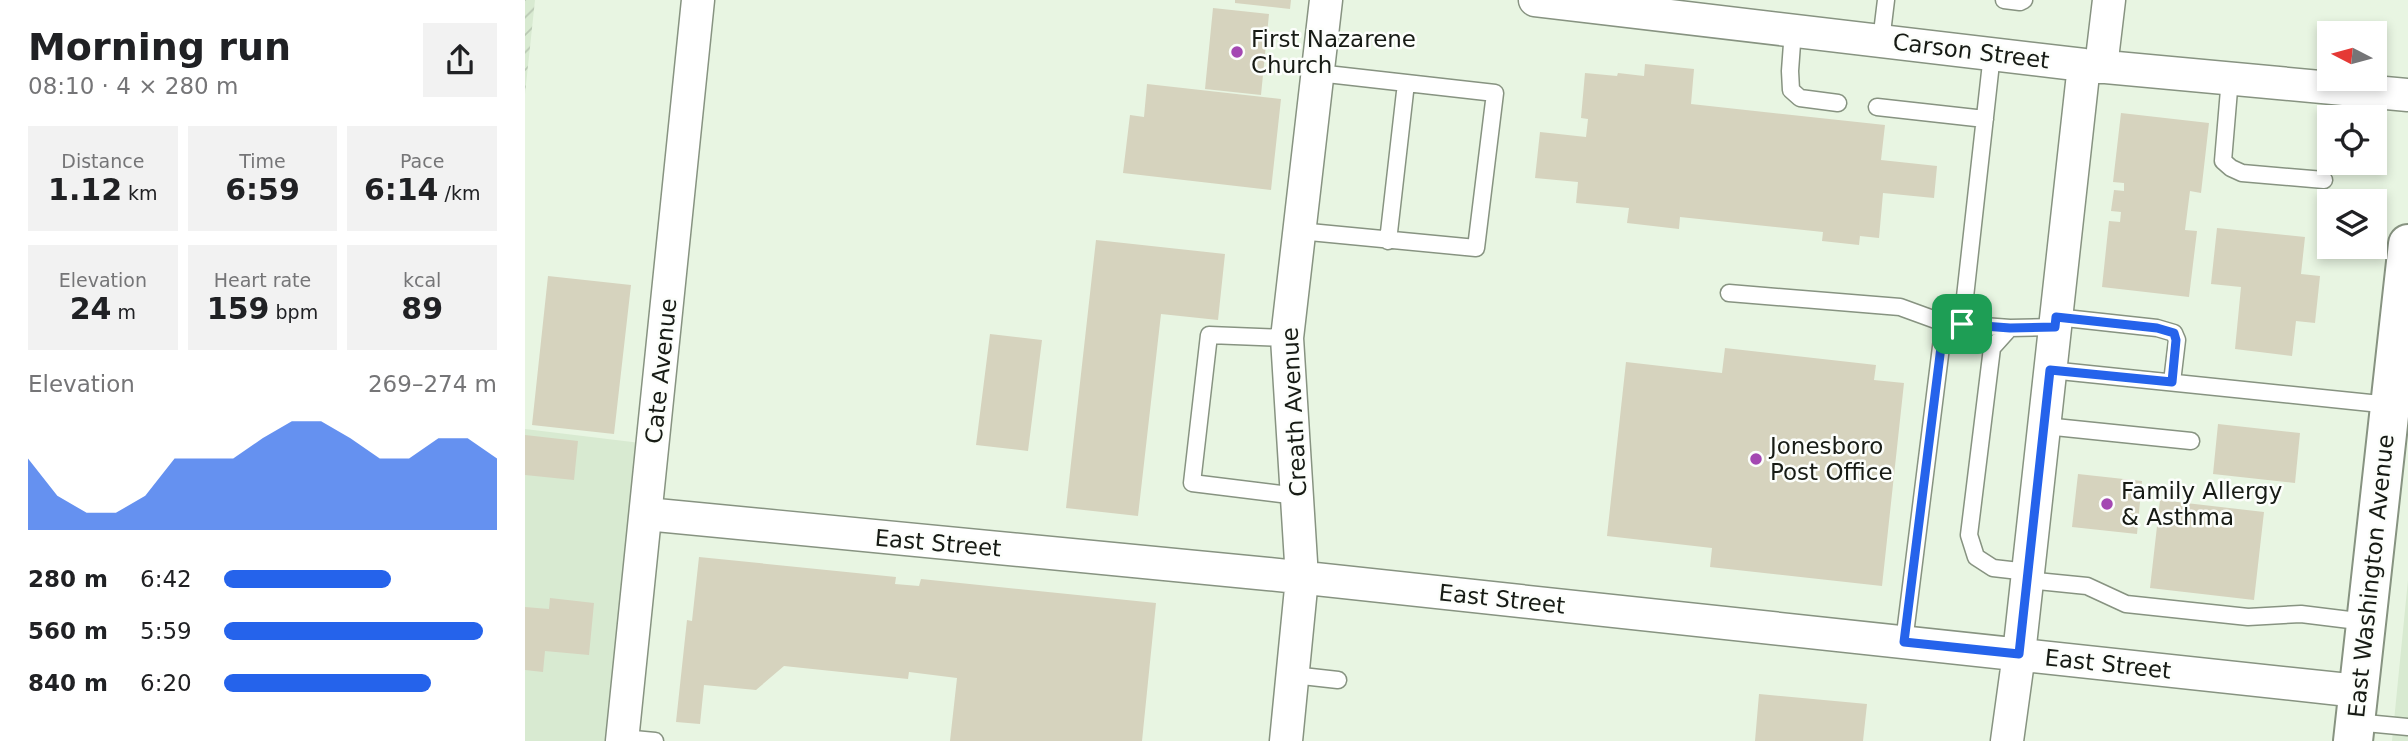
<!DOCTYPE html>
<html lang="en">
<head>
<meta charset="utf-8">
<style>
	body { margin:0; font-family:"DejaVu Sans",sans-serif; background:#f2f2f2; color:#202124; height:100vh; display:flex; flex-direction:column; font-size:26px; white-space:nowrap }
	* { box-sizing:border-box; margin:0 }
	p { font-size:23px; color:#757577 }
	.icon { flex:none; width:38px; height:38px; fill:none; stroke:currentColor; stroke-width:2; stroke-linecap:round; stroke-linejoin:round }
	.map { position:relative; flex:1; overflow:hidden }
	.panel { display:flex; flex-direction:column; background:#fff; width:525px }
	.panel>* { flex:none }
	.needle { width:46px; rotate:276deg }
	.buttons { position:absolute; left:1792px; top:21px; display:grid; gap:14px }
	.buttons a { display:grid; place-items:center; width:70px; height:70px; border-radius:0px; background:#fff; box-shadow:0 4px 10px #0003; font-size:35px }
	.pin { position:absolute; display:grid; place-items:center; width:60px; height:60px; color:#fff; margin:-30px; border-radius:14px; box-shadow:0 4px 10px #0006 }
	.round { display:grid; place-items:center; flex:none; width:74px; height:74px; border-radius:0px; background:#f2f2f2 }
	.summary { display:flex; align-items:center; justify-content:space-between; height:119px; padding:0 28px }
	h1 { font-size:38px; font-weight:700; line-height:52px }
	.figures { display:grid; grid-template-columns:repeat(3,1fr); gap:10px; height:119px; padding:7px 28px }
	.figures div { display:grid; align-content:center; border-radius:0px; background:#f2f2f2; text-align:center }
	.figures b { font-size:30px; font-weight:700 }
	.figures small { font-size:19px; font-weight:400 }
	.figures p { font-size:19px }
	.chart { height:196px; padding:14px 28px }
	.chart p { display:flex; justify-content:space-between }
	.chart svg { width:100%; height:126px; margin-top:7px; fill:#2563eb; opacity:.7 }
	ul { padding:0 28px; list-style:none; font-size:23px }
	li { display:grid; grid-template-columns:112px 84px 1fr; align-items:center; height:52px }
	li i { height:18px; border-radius:9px; background:#2563eb }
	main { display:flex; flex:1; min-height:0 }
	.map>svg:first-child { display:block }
	.built { fill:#d8ead1 }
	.industrial { fill:url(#industrial-furrows) }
	.building { fill:#d6d3be }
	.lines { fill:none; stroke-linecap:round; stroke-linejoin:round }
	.service-casing { stroke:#879381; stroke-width:19 }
	.minor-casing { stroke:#879381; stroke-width:35 }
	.tertiary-casing { stroke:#879381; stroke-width:42 }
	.service { stroke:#fff; stroke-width:16 }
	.minor { stroke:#fff; stroke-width:32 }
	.tertiary { stroke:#fff; stroke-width:38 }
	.route-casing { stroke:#fff; stroke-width:14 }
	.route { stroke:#2563eb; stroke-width:9 }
	.poi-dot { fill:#a448b2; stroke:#fcfefb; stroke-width:2.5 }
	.labels { text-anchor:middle; stroke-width:5; stroke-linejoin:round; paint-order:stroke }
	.poi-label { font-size:23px; fill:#171b15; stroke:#fcfefb; text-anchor:start }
	.street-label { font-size:23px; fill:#171b15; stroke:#fcfefb }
</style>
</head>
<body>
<main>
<section class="panel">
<div class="summary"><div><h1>Morning run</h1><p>08:10 · 4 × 280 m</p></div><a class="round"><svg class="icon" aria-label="share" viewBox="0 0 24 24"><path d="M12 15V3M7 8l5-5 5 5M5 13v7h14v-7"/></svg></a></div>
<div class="figures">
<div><p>Distance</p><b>1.12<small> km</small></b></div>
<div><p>Time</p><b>6:59</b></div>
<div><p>Pace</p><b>6:14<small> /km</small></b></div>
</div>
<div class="figures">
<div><p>Elevation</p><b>24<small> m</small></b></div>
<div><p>Heart rate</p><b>159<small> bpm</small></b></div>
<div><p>kcal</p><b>89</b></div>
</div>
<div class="chart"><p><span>Elevation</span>269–274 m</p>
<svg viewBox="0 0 160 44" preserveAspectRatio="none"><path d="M0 44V19L10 32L20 38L30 38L40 32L50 19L60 19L70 19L80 12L90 6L100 6L110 12L120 19L130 19L140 12L150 12L160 19V44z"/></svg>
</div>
<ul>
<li><b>280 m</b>6:42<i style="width:61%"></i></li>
<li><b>560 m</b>5:59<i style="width:95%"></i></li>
<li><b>840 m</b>6:20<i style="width:76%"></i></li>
</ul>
</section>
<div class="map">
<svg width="1883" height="741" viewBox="0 0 1883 741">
	<defs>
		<pattern id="industrial-furrows" width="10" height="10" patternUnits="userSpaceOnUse" patternTransform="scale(1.75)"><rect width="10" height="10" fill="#d8ead1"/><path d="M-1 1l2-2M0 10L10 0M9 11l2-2" fill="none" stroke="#b9c8b3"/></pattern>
	</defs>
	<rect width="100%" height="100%" fill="#e8f5e2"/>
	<path class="built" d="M0,429L132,445L101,741H0Z
		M1883,580V741H1867Z"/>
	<path class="industrial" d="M0,0H10L0,94Z"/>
	<path class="building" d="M710,0H766L765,9L710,3Z
		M688,8L744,14L736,95L680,89Z
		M1120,64L1169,69L1166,104L1360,125L1356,160L1412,166L1409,198L1358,193L1354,238L1335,236L1334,245L1297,241L1298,232L1155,217L1154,229L1102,223L1104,208L1051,203L1053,182L1010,178L1015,132L1061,137L1063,119L1056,118L1060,73L1092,76L1093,73L1119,76Z
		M622,84L756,99L746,190L598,173L605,115L619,117Z
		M1596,113L1684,123L1676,193L1665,191L1660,230L1672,231L1664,297L1577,287L1584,221L1595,222L1596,212L1586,211L1589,190L1599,191V183L1588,182Z
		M1692,228L1780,237L1776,274L1795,276L1790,323L1771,321L1767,356L1710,349L1716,287L1686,284Z
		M571,240L700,254L693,320L636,314L613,516L541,508Z
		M23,276L106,285L89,434L7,425Z
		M465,334L517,340L503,451L451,445Z
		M1200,348L1351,365L1349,380L1379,383L1357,586L1185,567L1187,548L1082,536L1101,362L1197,373Z
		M1693,424L1775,433L1770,483L1688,474Z
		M0,435L53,441L49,480L0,475Z
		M1553,474L1617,481L1612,534L1547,527Z
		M1635,500L1739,512L1729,600L1625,588Z
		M174,557L371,577L370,584L394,586L396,579L631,603L617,741H425L432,678L384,672L383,679L259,666L231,690L179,685L175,724L151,722L162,620L167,621Z
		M25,598L69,603L64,655L20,651L18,672L0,670V607L24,609Z
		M1234,694L1342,704L1338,741H1230Z"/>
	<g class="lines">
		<defs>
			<path id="service" d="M1479,0L1495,2L1499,0
				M1268,30L1265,71L1266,90L1275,98L1313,103
				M1356,41L1361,0
				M1705,78L1698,161L1706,168L1717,173L1799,180
				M1352,107L1460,119
				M774,231L951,248L970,93L793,73
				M863,241L881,83
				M1204,293L1375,307L1419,323L1485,328
				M1531,317L1632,328L1649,333L1652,340L1647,382
				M1437,324L1467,54
				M762,338L684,335L667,483L772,496
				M1525,370L1865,405
				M1520,426L1666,441
				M1503,572L1468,568L1451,557L1444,535L1467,348L1485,328L1530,327
				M1502,580L1562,586L1601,604L1723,617L1776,614L1841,622
				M1379,642L1419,323
				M768,675L813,680
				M1830,722L1883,727
				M98,738L130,741"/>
			<path id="minor" d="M1010,0L1559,65L1883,95
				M1576,67L1584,0
				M121,514L743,574L1833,691
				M97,741L173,0
				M761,741L777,578L762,338L801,0
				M1482,741L1494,654L1559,65"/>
			<path id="tertiary" d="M1828,741L1883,244"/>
		</defs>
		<use href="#service" class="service-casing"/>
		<use href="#minor" class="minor-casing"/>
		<use href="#tertiary" class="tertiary-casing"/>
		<use href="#service" class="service"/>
		<use href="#minor" class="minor"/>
		<use href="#tertiary" class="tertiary"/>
	</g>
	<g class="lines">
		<defs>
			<path id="route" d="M1531,317L1632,328L1649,333L1651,340L1647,382L1525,370L1494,654L1379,642L1419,323L1485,328L1530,327Z"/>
		</defs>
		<use href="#route" class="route-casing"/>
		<use href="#route" class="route"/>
	</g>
	<g class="poi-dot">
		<circle cx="712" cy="52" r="7"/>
		<circle cx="1231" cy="459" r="7"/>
		<circle cx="1582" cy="504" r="7"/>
	</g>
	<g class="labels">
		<g class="poi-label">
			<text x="726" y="47">First Nazarene<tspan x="726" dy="26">Church</tspan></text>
			<text x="1245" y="454">Jonesboro<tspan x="1245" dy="26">Post Office</tspan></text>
			<text x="1596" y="499">Family Allergy<tspan x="1596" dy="26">&amp; Asthma</tspan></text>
		</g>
		<g class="street-label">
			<text transform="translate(1446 51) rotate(7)" y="8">Carson Street</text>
			<text transform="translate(136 371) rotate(-84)" y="8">Cate Avenue</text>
			<text transform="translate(769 412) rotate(-93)" y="8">Creath Avenue</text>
			<text transform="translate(413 543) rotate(5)" y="8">East Street</text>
			<text transform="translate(1846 576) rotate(-84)" y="8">East Washington Avenue</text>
			<text transform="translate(977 599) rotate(6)" y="8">East Street</text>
			<text transform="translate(1583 664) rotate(6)" y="8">East Street</text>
		</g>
	</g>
</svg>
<div class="buttons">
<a><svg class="needle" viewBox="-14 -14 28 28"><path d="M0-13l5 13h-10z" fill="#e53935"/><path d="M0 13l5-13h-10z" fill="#757577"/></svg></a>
<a><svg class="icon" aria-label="locate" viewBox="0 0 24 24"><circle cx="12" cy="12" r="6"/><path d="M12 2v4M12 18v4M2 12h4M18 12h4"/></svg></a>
<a><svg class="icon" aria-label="layers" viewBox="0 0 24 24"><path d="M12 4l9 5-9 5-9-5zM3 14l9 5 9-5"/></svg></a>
</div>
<div class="pin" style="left:1437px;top:324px;background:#1e9e55"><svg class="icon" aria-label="arrive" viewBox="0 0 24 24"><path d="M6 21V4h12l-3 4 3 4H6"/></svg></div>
</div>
</main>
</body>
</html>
